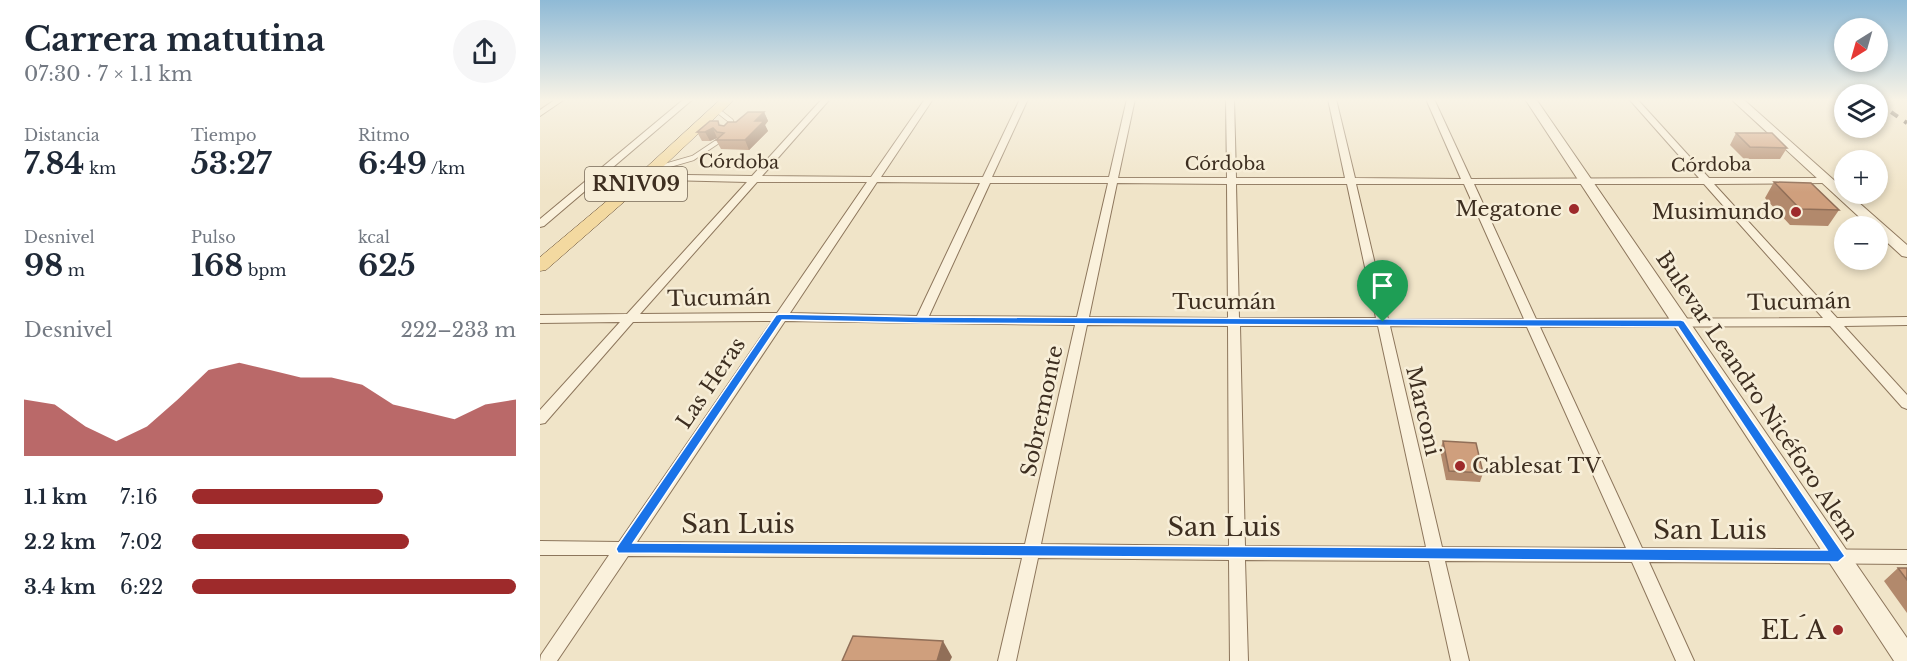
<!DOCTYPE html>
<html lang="es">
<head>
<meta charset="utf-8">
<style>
	body { margin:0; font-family:"Libre Baskerville",serif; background:#f6f6f7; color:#1f2937; height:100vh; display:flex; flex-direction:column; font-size:22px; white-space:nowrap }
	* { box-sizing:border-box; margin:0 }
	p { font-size:20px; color:#747a83 }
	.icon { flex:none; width:33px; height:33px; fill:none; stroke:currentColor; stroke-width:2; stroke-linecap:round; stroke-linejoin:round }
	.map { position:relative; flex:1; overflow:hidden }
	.panel { display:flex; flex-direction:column; background:#fff; width:540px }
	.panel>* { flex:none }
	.needle { width:39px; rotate:217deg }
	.fabs { position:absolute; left:1294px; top:18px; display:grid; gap:12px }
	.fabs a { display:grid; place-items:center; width:54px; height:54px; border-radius:50%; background:#fff; box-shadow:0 3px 9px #0003; font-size:30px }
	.pin { position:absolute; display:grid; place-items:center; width:51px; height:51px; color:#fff; margin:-62px -26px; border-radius:50% 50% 50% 0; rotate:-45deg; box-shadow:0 0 6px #0007 }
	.pin .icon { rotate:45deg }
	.round { display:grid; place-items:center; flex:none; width:63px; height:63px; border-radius:32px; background:#f6f6f7 }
	.head { display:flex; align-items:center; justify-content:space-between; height:102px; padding:0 24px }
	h1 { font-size:33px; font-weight:700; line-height:45px }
	.figures { display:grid; grid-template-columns:repeat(3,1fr); gap:9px; height:102px; padding:6px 24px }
	.figures div { display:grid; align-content:center }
	.figures b { font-size:30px; font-weight:700 }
	.figures small { font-size:16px; font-weight:400 }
	.figures p { font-size:16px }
	.chart { height:168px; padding:12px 24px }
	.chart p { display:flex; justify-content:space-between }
	.chart svg { width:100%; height:108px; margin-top:6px; fill:#9e2a2b; opacity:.7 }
	ul { padding:0 24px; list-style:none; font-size:20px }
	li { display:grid; grid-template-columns:96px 72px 1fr; align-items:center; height:45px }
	li i { height:15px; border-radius:8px; background:#9e2a2b }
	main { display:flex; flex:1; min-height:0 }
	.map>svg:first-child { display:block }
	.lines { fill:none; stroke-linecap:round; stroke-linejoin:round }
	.service-casing { stroke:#8d765c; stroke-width:6 }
	.minor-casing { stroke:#8d765c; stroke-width:2 }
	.tertiary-casing { stroke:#8d765c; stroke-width:2 }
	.primary-casing { stroke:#5b4430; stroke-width:1 }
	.service { stroke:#faf1dc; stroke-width:4.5 }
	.minor { fill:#faf1dc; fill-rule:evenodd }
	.tertiary { fill:#faf1dc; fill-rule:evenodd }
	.primary { fill:#f3d9a0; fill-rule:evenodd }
	.rail { stroke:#3d2e20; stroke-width:4; stroke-dasharray:8 8; stroke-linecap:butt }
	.wall { fill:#b2896c }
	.shaded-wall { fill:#916f58 }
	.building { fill:#cf9f7d; stroke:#916f58; stroke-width:1.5 }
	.route { fill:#1a73e8; stroke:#fff; stroke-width:1.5; fill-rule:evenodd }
	.poi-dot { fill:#9e2a2b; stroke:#f7eed8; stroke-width:2 }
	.labels { text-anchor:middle; stroke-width:5; stroke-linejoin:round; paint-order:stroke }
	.far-street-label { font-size:18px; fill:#3d2e20; stroke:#f7eed8 }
	.shield { fill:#f7eed8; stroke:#756857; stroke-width:1.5 }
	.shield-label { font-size:20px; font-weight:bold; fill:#3d2e20 }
	.poi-label { font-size:21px; fill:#3d2e20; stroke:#f7eed8; text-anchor:end }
	.street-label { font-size:21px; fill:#3d2e20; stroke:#f7eed8 }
	.near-street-label { font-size:26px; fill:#3d2e20; stroke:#f7eed8 }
	.near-poi-label { font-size:26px; fill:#3d2e20; stroke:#f7eed8; text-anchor:end }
</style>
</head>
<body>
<main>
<section class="panel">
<div class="head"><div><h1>Carrera matutina</h1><p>07:30 · 7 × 1.1 km</p></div><a class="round"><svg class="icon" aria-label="share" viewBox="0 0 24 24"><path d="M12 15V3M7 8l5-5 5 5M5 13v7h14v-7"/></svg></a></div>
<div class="figures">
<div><p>Distancia</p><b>7.84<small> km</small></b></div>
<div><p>Tiempo</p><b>53:27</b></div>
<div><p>Ritmo</p><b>6:49<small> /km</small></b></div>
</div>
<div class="figures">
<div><p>Desnivel</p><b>98<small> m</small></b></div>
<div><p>Pulso</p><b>168<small> bpm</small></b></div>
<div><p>kcal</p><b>625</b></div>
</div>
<div class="chart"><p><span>Desnivel</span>222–233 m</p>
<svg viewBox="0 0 160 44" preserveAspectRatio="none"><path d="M0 44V21L10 23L20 32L30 38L40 32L50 21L60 9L70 6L80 9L90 12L100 12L110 15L120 23L130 26L140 29L150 23L160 21V44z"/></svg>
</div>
<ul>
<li><b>1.1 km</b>7:16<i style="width:59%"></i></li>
<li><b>2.2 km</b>7:02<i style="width:67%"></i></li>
<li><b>3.4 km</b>6:22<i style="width:100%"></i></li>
</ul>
</section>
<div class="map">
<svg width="1367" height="661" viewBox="0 0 1367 661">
	<rect width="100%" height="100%" fill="#f0e4c8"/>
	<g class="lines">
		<defs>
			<path id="service" d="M177,110L191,121L188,129
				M115,169L153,158L177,142"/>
			<path id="minor" d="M16,99H25L0,116V110Z
				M144,99H153L4,226L0,227V219Z
				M282,99H290L222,176L331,177L385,99H393L341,177H443L480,99H488L452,177H569L587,99H595L578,178H687L686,99H694L696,178H805L788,99H796L815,178L921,179L886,99H894L931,179L1159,178L1089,99H1097L1169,178H1288V182L1285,183L1174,184L1297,318L1367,317V325L1304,326L1367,395V409L1362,407L1290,326L1000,327L1102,548L1367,550V564L1109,562L1154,661H1136L1092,562L905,561L929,661H911L889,561L705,560L708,661H690L689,560L498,558L476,661H458L482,558L88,556L17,661H0L1,655L69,555H0V541L79,542L232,321L93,322L5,423L0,424V410L80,322L0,323V315L87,314L207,182L85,179L82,178V174L212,176ZM217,182H327L237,313L100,314ZM337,182L440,183L377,316L250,313ZM450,183H568L537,317L389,316ZM577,183L687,184L688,318L549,317ZM696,184H807L836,318H699ZM816,184H924L984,319H848ZM934,184H1164L1283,318L996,319ZM245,321L535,325L485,544L97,542ZM547,325L688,326L689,546L501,544ZM700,326H838L886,547L705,546ZM850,326L987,327L1086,548L902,547Z"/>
			<path id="tertiary" d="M985,99H996L1367,638V661H1354Z
				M1191,99H1203L1305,190V194H1309L1367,245V257L1362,256L1338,234V226H1329Z"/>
			<path id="primary" d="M181,99H195L109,180L6,270L0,271V257L99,174Z"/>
		</defs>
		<use href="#service" class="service-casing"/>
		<use href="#minor" class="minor-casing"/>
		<use href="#tertiary" class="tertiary-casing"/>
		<use href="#primary" class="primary-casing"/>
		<use href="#service" class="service"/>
		<use href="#minor" class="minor"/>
		<use href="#tertiary" class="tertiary"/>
		<use href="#primary" class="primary"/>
		<path class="rail" d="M1338,103L1367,123"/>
	</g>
	<path class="wall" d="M224,112L228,121L225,125L228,131L209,150L181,149L176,140L177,138L170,141H162L157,132L180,125L184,126Z
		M1196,133L1247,148L1240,159H1204L1190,145Z
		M1234,182L1299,210L1288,226L1250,225L1225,198Z
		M903,441L943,473L940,482L906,480L900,450Z
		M1358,568H1367V613L1344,581Z"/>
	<path class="shaded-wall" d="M224,112L228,121L225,125L228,131L209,150L205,140L215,121Z
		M173,128L177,138L170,141L165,132Z
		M403,641L412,657L410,661H397Z"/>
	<path class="building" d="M208,112H224L215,121H224L205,140H176L184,133L177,132L173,128L165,132H157L170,121H178L179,125L184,126L188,122H196Z
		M1196,133H1232L1247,148L1210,147Z
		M1234,182L1271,183L1299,210L1260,209Z
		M903,441L936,443L943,473L909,471Z
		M1358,568H1367V580Z
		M313,636L403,641L397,661H302Z"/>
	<linearGradient id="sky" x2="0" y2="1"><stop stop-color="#8fbad6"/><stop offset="0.52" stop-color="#f8f3e6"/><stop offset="1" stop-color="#f8f3e6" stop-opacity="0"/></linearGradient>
	<rect width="1367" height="192" fill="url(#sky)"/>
	<path class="route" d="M240,314L381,317L1141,320L1144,321L1305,556L1298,562L78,553L76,549L78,545L236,315ZM242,320L381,323L1138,327L1287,550L93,543Z"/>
	<g class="poi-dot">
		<circle cx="1034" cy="209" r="6"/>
		<circle cx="1256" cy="212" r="6"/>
		<circle cx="920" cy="466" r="6"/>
		<circle cx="1298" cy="630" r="6"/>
	</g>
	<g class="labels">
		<g class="far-street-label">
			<text transform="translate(199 162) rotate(1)" y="6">Córdoba</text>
			<text x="685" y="170">Córdoba</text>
			<text transform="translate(1171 165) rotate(-1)" y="6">Córdoba</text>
		</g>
		<rect class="shield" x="45" y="167" width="102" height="34" rx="4.5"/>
		<g class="shield-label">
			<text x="96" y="191">RN1V09</text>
		</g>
		<g class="poi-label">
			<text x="1022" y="216">Megatone</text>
			<text x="1244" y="219">Musimundo</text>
			<text x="932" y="473" text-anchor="start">Cablesat TV</text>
		</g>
		<g class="street-label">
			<text transform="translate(179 298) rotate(-1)" y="7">Tucumán</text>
			<text x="684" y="309">Tucumán</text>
			<text transform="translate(1259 302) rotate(-1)" y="7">Tucumán</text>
			<text transform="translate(171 383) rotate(-56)" y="7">Las Heras</text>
			<text transform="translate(1217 396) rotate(56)" y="7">Bulevar Leandro Nicéforo Alem</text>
			<text transform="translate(502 411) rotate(-78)" y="7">Sobremonte</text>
			<text transform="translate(883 411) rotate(77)" y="7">Marconi</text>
		</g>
		<g class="near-street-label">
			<text x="198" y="533">San Luis</text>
			<text x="684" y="536">San Luis</text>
			<text x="1170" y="539">San Luis</text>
		</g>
		<g class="near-poi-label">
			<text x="1286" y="639">EL´A</text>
		</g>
	</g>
</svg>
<div class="fabs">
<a><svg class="needle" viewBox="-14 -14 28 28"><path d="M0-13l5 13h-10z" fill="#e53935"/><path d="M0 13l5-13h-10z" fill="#747a83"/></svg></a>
<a><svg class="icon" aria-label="layers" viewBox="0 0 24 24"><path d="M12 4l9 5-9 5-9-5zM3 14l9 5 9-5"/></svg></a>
<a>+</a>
<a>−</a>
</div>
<div class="pin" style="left:843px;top:322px;background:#1e9e55"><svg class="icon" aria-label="arrive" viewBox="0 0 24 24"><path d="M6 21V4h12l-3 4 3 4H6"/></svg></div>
</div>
</main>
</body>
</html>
